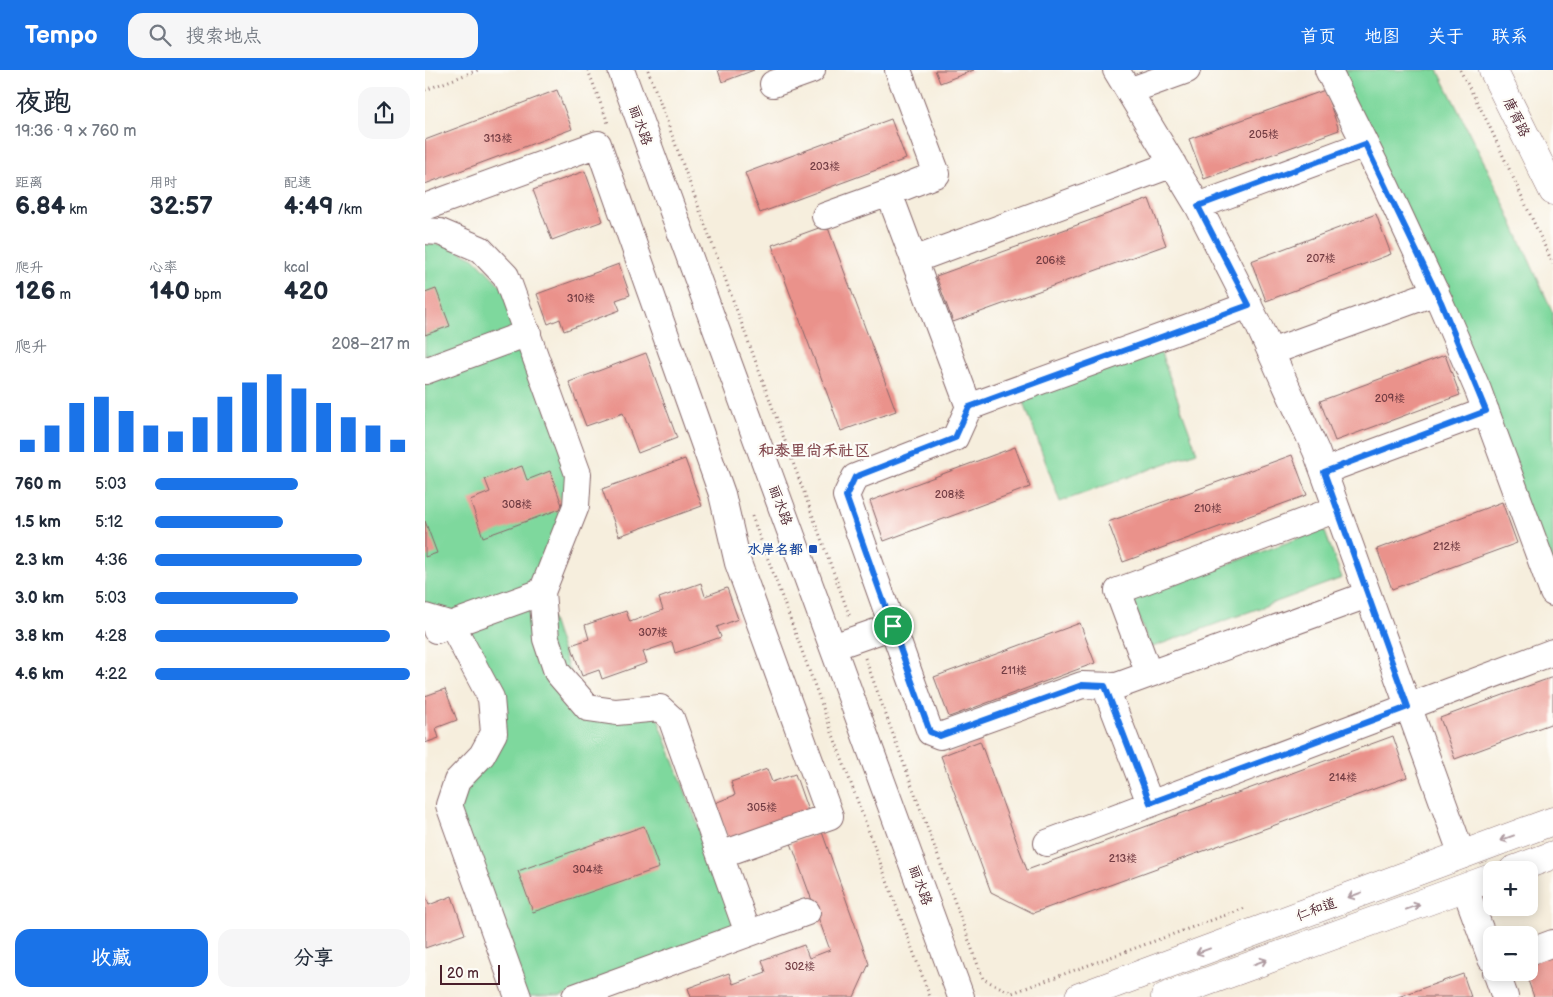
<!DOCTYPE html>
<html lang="zh">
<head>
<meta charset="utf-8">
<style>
	body { margin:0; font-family:"Balsamiq Sans","LXGW WenKai TC",sans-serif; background:#f6f6f7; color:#1f2937; height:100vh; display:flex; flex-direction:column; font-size:19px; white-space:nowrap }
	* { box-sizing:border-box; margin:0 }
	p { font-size:16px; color:#747a83 }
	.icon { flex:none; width:28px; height:28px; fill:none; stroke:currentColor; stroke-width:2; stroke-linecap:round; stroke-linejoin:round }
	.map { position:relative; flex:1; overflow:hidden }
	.details { display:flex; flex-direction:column; background:#fff; width:425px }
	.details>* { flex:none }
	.controls { position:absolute; left:1058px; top:791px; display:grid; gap:10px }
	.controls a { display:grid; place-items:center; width:55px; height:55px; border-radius:10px; background:#fff; box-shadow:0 2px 12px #0003; font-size:25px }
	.scale { position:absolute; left:15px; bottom:12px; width:60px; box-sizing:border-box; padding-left:5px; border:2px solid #4a1f2b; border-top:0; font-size:14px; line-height:18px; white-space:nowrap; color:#4a1f2b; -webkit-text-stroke:4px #fdfcf7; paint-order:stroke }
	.pin { position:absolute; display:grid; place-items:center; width:42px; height:42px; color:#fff; margin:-21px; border:2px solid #fff; border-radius:50%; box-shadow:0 1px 5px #0007 }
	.round { display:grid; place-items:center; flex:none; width:52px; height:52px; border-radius:15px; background:#f6f6f7 }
	.head { display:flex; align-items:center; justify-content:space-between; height:85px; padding:0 15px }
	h1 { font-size:28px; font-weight:800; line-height:38px }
	.metrics { display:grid; grid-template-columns:repeat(3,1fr); gap:8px; height:85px; padding:5px 15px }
	.metrics div { display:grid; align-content:center }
	.metrics b { font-size:25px; font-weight:800 }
	.metrics small { font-size:14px; font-weight:400 }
	.metrics p { font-size:14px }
	.chart { height:140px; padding:10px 15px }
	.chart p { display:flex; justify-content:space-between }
	.chart svg { width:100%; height:90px; margin-top:5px; stroke:#1a73e8; stroke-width:6 }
	.cta { display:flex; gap:10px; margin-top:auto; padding:10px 15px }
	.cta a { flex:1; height:58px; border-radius:15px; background:#1a73e8; color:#fff; font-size:20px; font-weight:800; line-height:58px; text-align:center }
	.cta a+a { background:#f6f6f7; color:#1f2937 }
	ul { padding:0 15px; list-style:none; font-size:16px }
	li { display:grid; grid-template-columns:80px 60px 1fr; align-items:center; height:38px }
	li i { height:12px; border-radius:6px; background:#1a73e8 }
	header { display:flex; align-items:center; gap:30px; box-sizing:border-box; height:70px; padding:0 25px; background:#1a73e8; color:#fff }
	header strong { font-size:24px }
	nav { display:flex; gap:28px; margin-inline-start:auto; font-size:18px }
	.search { width:350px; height:45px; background:#f6f6f7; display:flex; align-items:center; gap:12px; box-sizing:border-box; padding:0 18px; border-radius:15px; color:#747a83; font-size:19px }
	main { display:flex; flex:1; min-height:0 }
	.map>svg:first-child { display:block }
	.green { fill:#7ed89d; stroke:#647c64 }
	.building { fill:#ea928b }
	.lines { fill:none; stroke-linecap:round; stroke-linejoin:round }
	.minor-casing { stroke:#866769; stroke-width:28 }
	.major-casing { stroke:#866769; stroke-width:29 }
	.path { stroke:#866769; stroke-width:3; stroke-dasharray:1 4; stroke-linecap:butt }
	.minor { stroke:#fff; stroke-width:26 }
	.major { stroke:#fff; stroke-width:28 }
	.oneway { stroke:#ae9aa0 }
	.route-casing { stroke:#fff; stroke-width:10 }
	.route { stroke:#1a73e8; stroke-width:6 }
	.transit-dot { fill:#1a4fb4; stroke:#fdfcf7; stroke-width:2 }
	.labels { text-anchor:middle; stroke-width:4.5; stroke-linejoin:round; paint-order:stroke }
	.number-label { font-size:11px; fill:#723c43 }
	.street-label { font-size:14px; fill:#4a1f2b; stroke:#fdfcf7 }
	.transit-label { font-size:14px; font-weight:bold; fill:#164399; stroke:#fdfcf7; text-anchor:end }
	.quarter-label { font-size:16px; font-weight:bold; fill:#82474d; stroke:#fdfcf7 }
</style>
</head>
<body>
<header>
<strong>Tempo</strong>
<div class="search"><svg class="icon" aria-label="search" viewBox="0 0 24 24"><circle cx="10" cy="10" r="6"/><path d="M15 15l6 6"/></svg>搜索地点</div>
<nav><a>首页</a><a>地图</a><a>关于</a><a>联系</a></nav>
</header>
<main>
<section class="details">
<div class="head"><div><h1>夜跑</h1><p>19:36 · 9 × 760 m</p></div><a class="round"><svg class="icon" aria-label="share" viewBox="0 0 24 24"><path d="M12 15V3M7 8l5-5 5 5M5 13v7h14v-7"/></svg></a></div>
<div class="metrics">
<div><p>距离</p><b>6.84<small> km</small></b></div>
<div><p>用时</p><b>32:57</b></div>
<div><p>配速</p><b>4:49<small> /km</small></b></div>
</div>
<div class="metrics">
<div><p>爬升</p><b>126<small> m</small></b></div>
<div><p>心率</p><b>140<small> bpm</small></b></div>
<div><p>kcal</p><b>420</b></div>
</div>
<div class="chart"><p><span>爬升</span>208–217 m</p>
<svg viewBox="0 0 160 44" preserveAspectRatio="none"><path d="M5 44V38M15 44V31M25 44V20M35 44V17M45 44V24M55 44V31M65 44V34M75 44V27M85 44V17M95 44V10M105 44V6M115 44V13M125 44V20M135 44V27M145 44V31M155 44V38"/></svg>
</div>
<ul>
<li><b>760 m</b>5:03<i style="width:56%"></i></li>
<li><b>1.5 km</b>5:12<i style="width:50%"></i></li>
<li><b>2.3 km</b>4:36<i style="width:81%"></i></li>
<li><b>3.0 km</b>5:03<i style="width:56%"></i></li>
<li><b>3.8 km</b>4:28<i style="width:92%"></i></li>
<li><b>4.6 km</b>4:22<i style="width:100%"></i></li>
</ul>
<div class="cta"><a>收藏</a><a>分享</a></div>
</section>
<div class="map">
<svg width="1128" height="927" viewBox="0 0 1128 927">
	<rect width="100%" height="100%" fill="#fdfcf7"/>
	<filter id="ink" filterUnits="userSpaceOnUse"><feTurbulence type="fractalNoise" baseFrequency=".02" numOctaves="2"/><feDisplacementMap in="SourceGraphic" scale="10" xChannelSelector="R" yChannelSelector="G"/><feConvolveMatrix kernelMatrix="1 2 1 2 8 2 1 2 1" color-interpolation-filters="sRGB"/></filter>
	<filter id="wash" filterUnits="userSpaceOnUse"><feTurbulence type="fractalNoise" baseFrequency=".0096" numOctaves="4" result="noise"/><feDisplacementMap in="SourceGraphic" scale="20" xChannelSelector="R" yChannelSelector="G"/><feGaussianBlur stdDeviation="1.12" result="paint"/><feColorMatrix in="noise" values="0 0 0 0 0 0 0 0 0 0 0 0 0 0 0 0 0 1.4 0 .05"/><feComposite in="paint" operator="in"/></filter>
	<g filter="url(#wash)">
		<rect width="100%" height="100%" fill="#f6eedd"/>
		<path class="green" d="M914,0H1013L1069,112L1128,243V504Z
			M0,173L22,175L49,188L77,217L147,406L142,440L113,509L159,644H231L313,860L135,927H100L33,740L73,629L0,538Z
			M734,278L772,382L635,432L597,327Z
			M899,459L917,508L725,578L707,529Z"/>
		<g id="blocks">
			<path class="building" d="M293,0H329L297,12Z
				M510,0H549L515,13Z
				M132,20L147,59L0,114V70Z
				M900,20L914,60L779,109L764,69Z
				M466,49L481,89L335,143L320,103Z
				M160,101L178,151L127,170L108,120Z
				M724,129L741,175L528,252L511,206Z
				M951,144L966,184L841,231L826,191Z
				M402,155L471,341L416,361L347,175Z
				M194,194L205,225L191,230L195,240L139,261L135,249L123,254L112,224Z
				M11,219L25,256L0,265V223Z
				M221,283L252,368L213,383L198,343L161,356L144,312Z
				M1020,285L1035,325L910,371L895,331Z
				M590,377L605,417L459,471L445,431Z
				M867,385L882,425L698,492L683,452Z
				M260,389L277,436L194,466L177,419Z
				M97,396L102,410L125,401L138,438L58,467L45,430L65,422L60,409Z
				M1077,432L1092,473L967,519L952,479Z
				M0,451L12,483L0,487Z
				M276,513L280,526L302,518L313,549L292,557L296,567L250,583L247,572L218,582L222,593L177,609L174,600L157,606L146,575L164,569L160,555L201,541L205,552L238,540L234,528Z
				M655,553L670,593L524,647L509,607Z
				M1128,607V653L1030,689L1015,648Z
				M20,619L32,650L11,658L14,668L0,673V626Z
				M968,666L982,707L608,843L566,822L516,686L555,671L602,800Z
				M342,699L347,712L370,704L383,741L303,770L290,733L310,725L306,712Z
				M219,756L234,798L108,842L93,801Z
				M397,762L444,894L429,927H266L263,918L304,903L308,914L341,902L337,890L379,875L384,888L405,880L366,773Z
				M0,824L4,835L27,826L40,864L0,878Z
				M1128,879V927H1109L1100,902H1104V888Z
				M1038,904L1046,927H973Z"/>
		</g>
	</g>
	<g filter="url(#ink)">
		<use href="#blocks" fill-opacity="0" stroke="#866769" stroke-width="1"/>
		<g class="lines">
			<defs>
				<path id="minor" d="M196,0L536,927
					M473,0L512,104L464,123L489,190
					M691,0L773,136L832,252L891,381L1037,785
					M903,0L960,114L1015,232L1053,320L1128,523
					M348,14L387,0
					M704,21L762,0
					M773,136L940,74
					M0,137L173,74L297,424L313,493L405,746L295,785
					M400,146L464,123
					M0,161L15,162L55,179L81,206L153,404L151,436L117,522L121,569L132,602L163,638L191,642L235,638L246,648L323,863
					M824,235L544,337L530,368L430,407L421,426L505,662L515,666L657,615L692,616L942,525
					M846,282L1011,222
					M0,301L103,263
					M544,337L489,190L748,94
					M899,401L1061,341
					M0,547L27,555L66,628L69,663L57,685L32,711L24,735L93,927
					M11,560L117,522
					M408,577L468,556
					M724,604L693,521L912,439
					M680,616L725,733
					M622,773L1128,582
					M1040,818L1066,889
					M1104,882L1128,873
					M1071,902L1080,927
					M150,927L382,842"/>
				<path id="major" d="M1068,0L1128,121
					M1088,800L1128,785
					M654,927L1128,751
					M740,927L1066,808"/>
			</defs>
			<use href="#minor" class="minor-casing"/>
			<use href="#major" class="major-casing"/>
			<path class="path" d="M163,0L183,53
				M223,0L425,547
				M1035,0L1062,51L1128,194
				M0,20L53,0
				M327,446L505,927
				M440,588L558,909L587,923L820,838"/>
			<use href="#minor" class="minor"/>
			<use href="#major" class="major"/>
		</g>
		<defs><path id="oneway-shaft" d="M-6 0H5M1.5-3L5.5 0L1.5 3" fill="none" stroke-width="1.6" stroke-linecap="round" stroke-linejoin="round" transform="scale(1.25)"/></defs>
		<g class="oneway">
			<use href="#oneway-shaft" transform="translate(1082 768) rotate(160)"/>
			<use href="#oneway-shaft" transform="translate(930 825) rotate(160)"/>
			<use href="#oneway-shaft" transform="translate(988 837) rotate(-20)"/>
			<use href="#oneway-shaft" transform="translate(778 881) rotate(160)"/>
			<use href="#oneway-shaft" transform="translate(835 892) rotate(-20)"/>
		</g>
	</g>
	<g class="lines" filter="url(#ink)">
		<defs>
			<path id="route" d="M940,74L1016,232L1061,341L899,402L983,637L725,733L680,616L657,615L515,666L505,662L421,426L430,407L530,368L544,337L824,235L773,136Z"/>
		</defs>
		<use href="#route" class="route-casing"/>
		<use href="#route" class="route"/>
	</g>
	<rect class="transit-dot" x="383" y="474" width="10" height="10" rx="2.5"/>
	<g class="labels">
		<g class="number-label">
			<text x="839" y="68">205楼</text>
			<text x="73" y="72">313楼</text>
			<text x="400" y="100">203楼</text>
			<text x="896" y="192">207楼</text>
			<text x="626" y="194">206楼</text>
			<text x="156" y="232">310楼</text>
			<text x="965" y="332">209楼</text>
			<text x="525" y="428">208楼</text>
			<text x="92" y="438">308楼</text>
			<text x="783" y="442">210楼</text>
			<text x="1022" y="480">212楼</text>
			<text x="228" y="566">307楼</text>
			<text x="589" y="604">211楼</text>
			<text x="918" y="711">214楼</text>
			<text x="337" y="741">305楼</text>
			<text x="698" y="792">213楼</text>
			<text x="163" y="803">304楼</text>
			<text x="375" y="900">302楼</text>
		</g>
		<g class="street-label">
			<text transform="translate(1092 47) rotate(64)" y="5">唐胥路</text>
			<text transform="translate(216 55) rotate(70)" y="5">丽水路</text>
			<text transform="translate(356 435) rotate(70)" y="5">丽水路</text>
			<text transform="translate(496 815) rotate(70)" y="5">丽水路</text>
			<text transform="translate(891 839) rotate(-20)" y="5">仁和道</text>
		</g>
		<g class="transit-label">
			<text x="378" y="484">水岸名都</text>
		</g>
		<g class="quarter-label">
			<text x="389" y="386">和泰里尚禾社区</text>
		</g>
	</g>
</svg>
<div class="controls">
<a>+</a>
<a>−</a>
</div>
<div class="scale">20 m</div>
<div class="pin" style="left:468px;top:556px;background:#1e9e55"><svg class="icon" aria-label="arrive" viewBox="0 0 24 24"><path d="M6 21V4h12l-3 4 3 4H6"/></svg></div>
</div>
</main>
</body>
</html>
